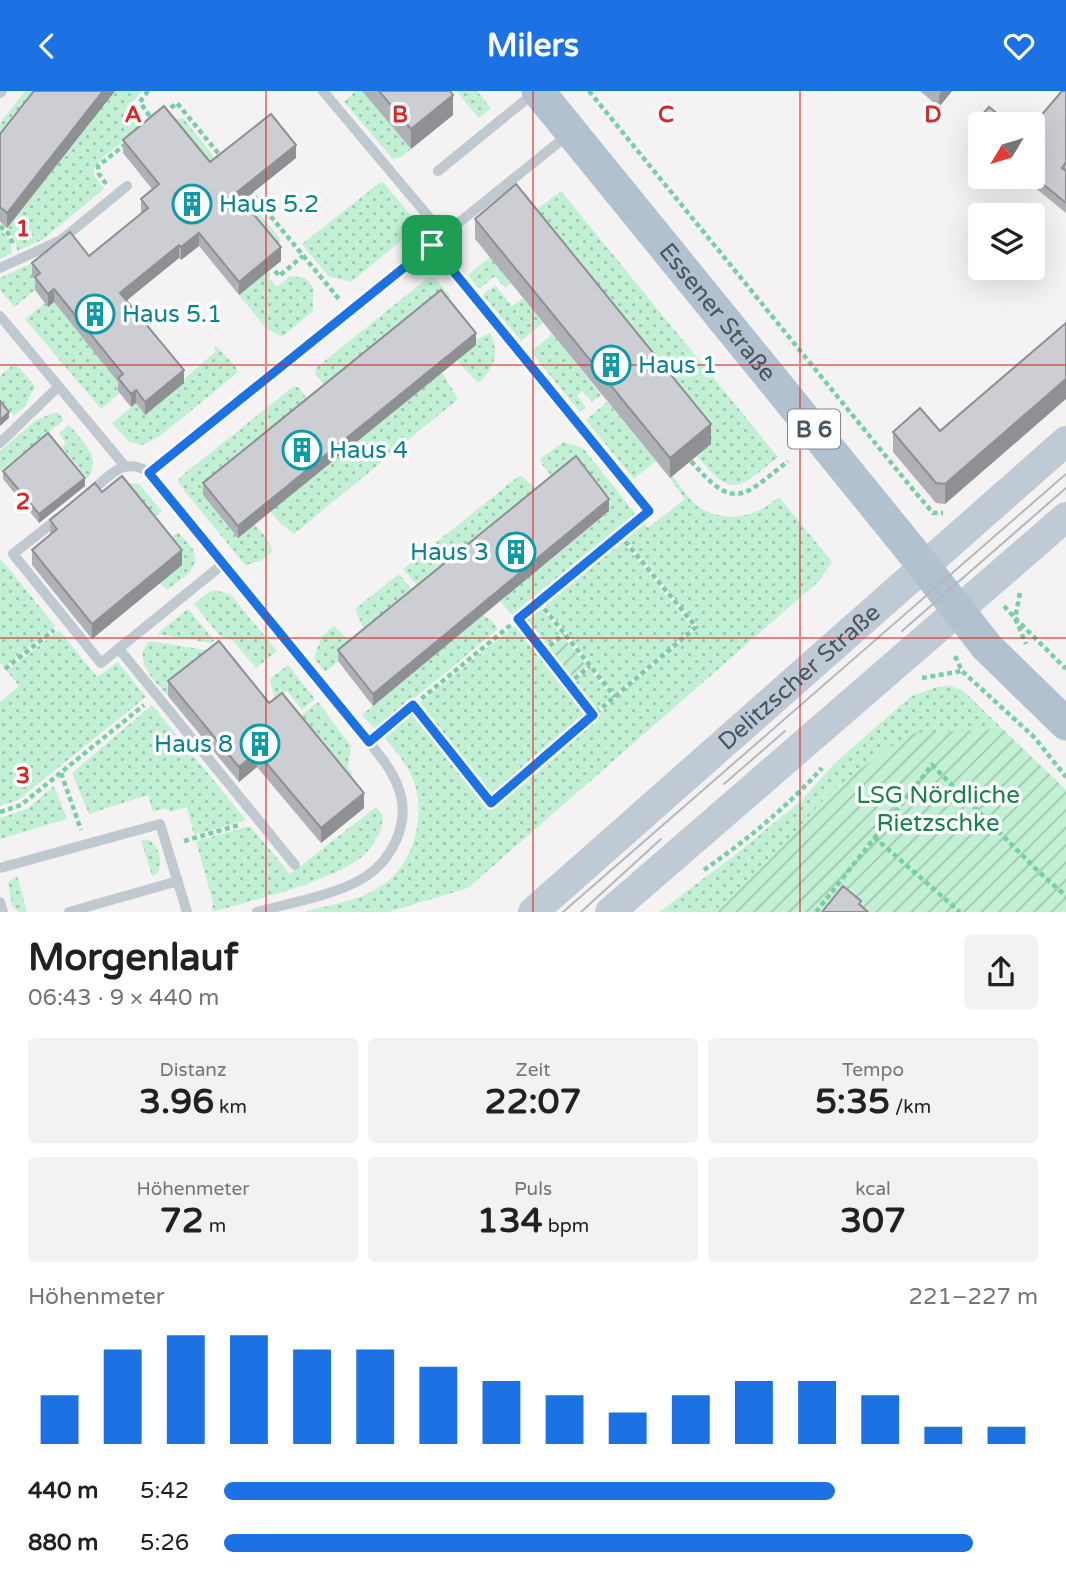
<!DOCTYPE html>
<html lang="de">
<head>
<meta charset="utf-8">
<style>
	body { margin:0; font-family:"Varela Round",sans-serif; background:#f2f2f2; color:#202124; height:100vh; display:flex; flex-direction:column; font-size:26px; white-space:nowrap }
	* { box-sizing:border-box; margin:0 }
	p { font-size:23px; color:#757577 }
	.icon { flex:none; width:38px; height:38px; fill:none; stroke:currentColor; stroke-width:2; stroke-linecap:round; stroke-linejoin:round }
	.map { position:relative; height:821px; overflow:hidden }
	.sheet { display:flex; flex-direction:column; background:#fff; flex:1 }
	.sheet>* { flex:none }
	.needle { width:46px; rotate:232deg }
	.buttons { position:absolute; left:968px; top:21px; display:grid; gap:14px }
	.buttons a { display:grid; place-items:center; width:77px; height:77px; border-radius:7px; background:#fff; box-shadow:0 7px 28px #0002; font-size:35px }
	.pin { position:absolute; display:grid; place-items:center; width:60px; height:60px; color:#fff; margin:-30px; border-radius:14px; box-shadow:0 4px 10px #0006 }
	.round { display:grid; place-items:center; flex:none; width:74px; height:74px; border-radius:7px; background:#f2f2f2 }
	.overview { display:flex; align-items:center; justify-content:space-between; height:119px; padding:0 28px }
	h1 { font-size:38px; font-weight:800; line-height:52px }
	.stats { display:grid; grid-template-columns:repeat(3,1fr); gap:10px; height:119px; padding:7px 28px }
	.stats div { display:grid; align-content:center; border-radius:7px; background:#f2f2f2; text-align:center }
	.stats b { font-size:35px; font-weight:800 }
	.stats small { font-size:19px; font-weight:400 }
	.stats p { font-size:19px }
	.chart { height:196px; padding:14px 28px }
	.chart p { display:flex; justify-content:space-between }
	.chart svg { width:100%; height:126px; margin-top:7px; stroke:#1c72e3; stroke-width:6 }
	ul { padding:0 28px; list-style:none; font-size:23px }
	li { display:grid; grid-template-columns:112px 84px 1fr; align-items:center; height:52px }
	li i { height:18px; border-radius:9px; background:#1c72e3 }
	header { display:flex; justify-content:space-between; align-items:center; height:91px; padding:0 28px; background:#1c72e3; color:#fff; font-size:32px; font-weight:800 }
	.map>svg:first-child { display:block }
	.grass { fill:url(#grass-dots) }
	.garden { fill:url(#garden-furrows) }
	.lines { fill:none; stroke-linecap:round; stroke-linejoin:round }
	.path { stroke:#7acea5; stroke-width:4.5; stroke-dasharray:5 3.5; stroke-linecap:butt }
	.lane { stroke:#c0c9d0; stroke-width:10 }
	.secondary { stroke:#c0cad5; stroke-width:30 }
	.primary { stroke:#b2c1cf; stroke-width:33 }
	.tram { stroke:#b4b7bc; stroke-width:2 }
	.wall { fill:#afb1b6 }
	.shaded-wall { fill:#8f9094 }
	.building { fill:#ccced4; stroke:#8f9094; stroke-width:2 }
	.route-casing { stroke:#fff; stroke-width:14 }
	.route { stroke:#1c72e3; stroke-width:9 }
	.grid { fill:none; stroke:#d62828; stroke-width:2; stroke-opacity:0.55 }
	.labels { text-anchor:middle; stroke-width:7; stroke-linejoin:round; paint-order:stroke }
	.shield { fill:#fff; stroke:#80888f; stroke-width:2 }
	.shield-label { font-size:23px; font-weight:bold; fill:#49555f }
	.culture-label { font-size:24px; fill:#0d838f; stroke:#fff; text-anchor:start }
	.street-label { font-size:24px; fill:#49555f; stroke:#fff }
	.park-label { font-size:24px; fill:#19824e; stroke:#fff }
	.grid-label { font-size:23px; text-anchor:middle; font-weight:bold; fill:#d62828; stroke:#fff; stroke-width:7; stroke-linejoin:round; paint-order:stroke }
</style>
</head>
<body>
<header><svg class="icon" aria-label="back" viewBox="0 0 24 24"><path d="M15 5l-7 7 7 7"/></svg>Milers<svg class="icon" aria-label="heart" viewBox="0 0 24 24"><path d="M12 20l-8-8c-3-5 5-10 8-4 3-6 11-1 8 4z"/></svg></header>
<div class="map">
<svg width="1066" height="821" viewBox="0 0 1066 821">
	<defs>
		<pattern id="grass-dots" width="8" height="8" patternUnits="userSpaceOnUse" patternTransform="scale(1.75)"><rect width="8" height="8" fill="#c2f0d4"/><path d="M2 2h.1M6 6h.1" fill="none" stroke="#a0c5af" stroke-width="1.8" stroke-linecap="round"/></pattern>
		<pattern id="garden-furrows" width="10" height="10" patternUnits="userSpaceOnUse" patternTransform="scale(1.75)"><rect width="10" height="10" fill="#c2f0d4"/><path d="M-1 1l2-2M0 10L10 0M9 11l2-2" fill="none" stroke="#a0c5af"/></pattern>
	</defs>
	<rect width="100%" height="100%" fill="#f4f2f2"/>
	<path class="grass" d="M25,0H46L0,59V32Z
		M115,0H142L131,13L145,33L102,67L93,80L94,84L104,98L42,149L17,160L16,150L7,137Z
		M356,0H362L411,58L401,66L393,68L344,11Z
		M456,0H477L491,17L479,27Z
		M183,27L280,148L277,165L166,30Z
		M382,90L414,128V139L351,191L328,185L302,153Z
		M561,100L778,366C737,398 734,409 697,365L710,354L526,126Z
		M0,138L10,149L12,162L0,168Z
		M70,154L40,195L14,216L0,199V187Z
		M490,166L511,192L505,197L495,185L479,198L468,184Z
		M268,180L271,183L268,186L277,196L290,185L305,187L313,196V220L282,246L267,238L239,204Z
		M429,186L435,187L451,206L441,211L330,301L315,283L316,277Z
		M495,194L512,215L523,207L543,232L521,250L483,204Z
		M54,211L123,296L119,300L120,302L101,318L25,228L45,212L48,215Z
		M490,242C500,262 495,278 478,292L457,270L473,250Z
		M552,243L601,304L592,311L582,300L577,304L586,316L580,321L531,261Z
		M216,255L235,275L238,281L160,345L142,354L129,351L112,332L136,312L145,324L183,293L182,290L216,260L214,257Z
		M15,272L35,295L24,317L14,325L0,309V285Z
		M442,281L458,308L294,443L281,433L270,420Z
		M294,295L298,296L313,315L238,446L254,433L265,445L273,460L261,470L245,474L179,393V387Z
		M607,311L656,370L634,388L586,329Z
		M57,321L64,329L0,380V360L36,329Z
		M69,334C83,351 102,366 88,388L62,356L66,352L59,342Z
		M564,351L583,357L637,425L514,526L500,510L609,421L557,392L541,372V367Z
		M519,385H522L543,404L423,501L403,478Z
		M673,385C680,394 688,408 698,415C725,434 756,426 779,406L832,471L819,490L468,797L388,821H304C329,814 359,810 381,795C414,774 427,725 413,688C406,671 394,658 382,644L413,619L491,716L510,702L509,701L698,536L624,445L642,430L648,437L685,408L670,387Z
		M126,392L139,393L162,420L147,431Z
		M178,441L193,458L196,470L189,482L167,499L160,492L164,452Z
		M620,448L693,537L615,603L543,512Z
		M0,467L55,535L4,576L0,571Z
		M399,483L418,505L370,544L362,534L355,518Z
		M216,499L231,504L277,560L256,577L232,549L219,544L194,513L209,501Z
		M539,515L561,543L543,557L520,529Z
		M188,518L214,549L212,552L157,543Z
		M483,524L492,530L498,538L376,639L362,624Z
		M517,533L589,624L491,708L417,614Z
		M334,535L356,556L325,581L314,567L322,545Z
		M59,539L97,586L118,571L146,606L18,709L0,715V611L19,595L7,580Z
		M150,550L223,562L168,605C156,591 130,568 150,550Z
		M288,574L315,608L302,619L287,600L275,610L270,588Z
		M589,578L612,606L594,621L571,592Z
		M952,595L963,600L1066,699V821H659L735,764L802,709L835,672L910,606L936,596Z
		M318,611L351,655L348,677L353,683L343,691L293,631Z
		M152,614L246,729L194,744L187,716L170,721L165,717L153,721L148,704L89,723L72,682Z
		M54,695L67,728L0,748V727L27,718Z
		M376,716L383,725C382,740 376,752 365,763C338,789 251,810 212,821L213,812L196,750L250,735L290,783Z
		M141,749H149C159,755 163,771 158,782L152,785Z
		M16,785H17L27,821H19L12,815L8,792Z"/>
	<path class="garden" d="M563,546L587,575L569,589L545,561Z
		M1002,638L1066,699V821H713L771,768L832,699L910,642Z"/>
	<g class="lines">
		<path class="path" d="M148,0L140,11L153,30
			M589,0L915,401L933,422H943
			M164,22L177,12L223,68
			M106,93L99,83L98,75L127,52
			M249,99L339,208
			M0,135L8,142L13,152
			M275,180L279,185L303,165
			M691,370C734,420 742,407 788,370
			M1020,502L1015,527L1066,578
			M539,511L615,606
			M1004,515L1015,527L1026,553
			M518,528L593,624
			M543,560L564,543
			M955,565L962,580L1034,646L1066,686
			M5,578L54,539
			M922,587L962,580
			M568,593L590,575
			M413,614L491,712L696,536L620,444
			M382,640L637,430
			M61,682L81,739
			M0,721L21,714L144,614
			M874,746L960,821
			M184,750L239,734
			M704,779C747,749 787,716 822,677
			M816,821L932,674L1040,782L1066,805"/>
		<path class="lane" d="M323,0L444,144
			M0,2L2,0
			M438,80L534,2
			M432,154L649,420
			M0,177L61,149L127,95
			M0,225L124,374
			M0,352L58,296
			M149,381L569,43
			M89,402C110,385 122,365 149,381L369,651C380,665 392,679 398,696C412,731 392,771 360,789C331,805 289,812 257,821
			M60,426L13,463L101,572L223,473
			M119,558L295,774
			M0,777L160,733L187,821
			M0,811L3,821
			M69,821L178,790"/>
		<g class="secondary">
			<path id="s1" d="M533,821L1066,350"/>
			<path d="M610,821L1066,426"/>
		</g>
		<path class="primary" id="s2" d="M538,0L911,459L987,556L1066,633"/>
		<path class="tram" d="M902,540L1066,397
			M724,693L785,640
			M563,821L1066,383
			M581,821L661,748"/>
	</g>
	<path class="wall" d="M34,0H115L7,137L0,131V43Z
		M362,0H450L453,24L411,58Z
		M920,0H952L939,16Z
		M1066,0V122L1022,86H1032V35Z
		M980,33V51L973,45V34Z
		M123,49L210,71L296,67L242,110L281,170L239,204L199,155L181,169L179,167L126,209L184,292L145,324L136,312L131,316L118,300V291L54,211L48,216L35,199V188L32,185V172L89,165L142,122L141,121V108L152,98L123,62Z
		M475,128L711,353L670,387L475,148Z
		M1066,232L945,413L936,412L893,361V341L940,340Z
		M476,254L238,447L203,404V392Z
		M3,380L85,395L39,432L3,388Z
		M102,401L182,474L92,548L32,474V459L50,444V429Z
		M609,420L373,615L338,570V559Z
		M168,590L269,612L364,717L321,752L257,676L239,691L168,605Z"/>
	<path class="shaded-wall" d="M103,0H115L7,137V122Z
		M942,0H952L939,16V4Z
		M453,4V24L411,58V38Z
		M296,54V67L236,115V102Z
		M199,142V155L181,169V156Z
		M179,154V167L120,215V202Z
		M281,156V170L239,204V191Z
		M54,198V211L48,216V203Z
		M476,242V254L238,447V435Z
		M184,279V292L145,324V311Z
		M1066,288V308L945,413V393Z
		M136,299V312L131,316V303Z
		M9,321V327L0,335V329Z
		M711,333V353L670,387V367Z
		M85,387V395L39,432V423Z
		M609,408V420L373,615V603Z
		M182,459V474L92,548V533Z
		M257,661V676L239,691V676Z
		M364,702V717L321,752V737Z"/>
	<path class="building" d="M34,0H103L7,122L0,116V43Z
		M379,0H450L453,4L411,38Z
		M1062,0H1066V71L1062,77L1066,80V112L1032,84V35Z
		M164,15L210,71L271,23L296,54L236,102L281,156L239,191L199,142L181,156L179,154L120,202L184,279L145,311L136,299L131,303L118,287L123,283L54,198L48,203L35,186L40,182L32,172L70,141L89,165L148,117L141,108L159,93L123,49Z
		M989,16L1010,33H980V40L973,34Z
		M516,93L711,333L670,367L475,128Z
		M441,199L476,242L238,435L203,392Z
		M1066,232V288L945,393L936,392L893,341L920,317L940,340Z
		M0,310L9,321L0,329Z
		M48,342L85,387L39,423L3,380Z
		M576,365L609,408L373,603L338,559Z
		M122,385L182,459L92,533L32,459L57,438L50,429L95,392L102,401Z
		M219,550L269,612L282,602L364,702L321,737L257,661L239,676L168,590Z
		M843,795L861,810L859,813L868,821H822Z"/>
	<g class="lines">
		<defs>
			<path id="route" d="M432,154L649,420L518,528L593,624L491,712L413,614L369,651L149,382Z"/>
		</defs>
		<use href="#route" class="route-casing"/>
		<use href="#route" class="route"/>
	</g>
	<path class="grid" d="M266,0V821M533,0V821M800,0V821M0,274H1066M0,547H1066"/>
	<defs>
		<symbol id="building-ring" viewBox="-11 -11 22 22"><circle r="9.5" fill="#fff" stroke="#0f9aa8" stroke-width="1.5"/><path d="M-4-6H4V6H1V3H-1V6H-4ZM-2.5-4.3h1.7v1.8h-1.7ZM.8-4.3h1.7v1.8H.8ZM-2.5-1h1.7V.8h-1.7ZM.8-1h1.7V.8H.8Z" fill="#0f9aa8"/></symbol>
	</defs>
	<g fill-rule="evenodd">
		<use href="#building-ring" x="170" y="91" width="44" height="44"/>
		<use href="#building-ring" x="73" y="201" width="44" height="44"/>
		<use href="#building-ring" x="589" y="252" width="44" height="44"/>
		<use href="#building-ring" x="280" y="337" width="44" height="44"/>
		<use href="#building-ring" x="494" y="439" width="44" height="44"/>
		<use href="#building-ring" x="238" y="631" width="44" height="44"/>
	</g>
	<g class="labels">
		<rect class="shield" x="788" y="318.5" width="52" height="39" rx="5"/>
		<g class="shield-label">
			<text x="814" y="346">B 6</text>
		</g>
		<g class="culture-label">
			<text x="219" y="121">Haus 5.2</text>
			<text x="122" y="231">Haus 5.1</text>
			<text x="638" y="282">Haus 1</text>
			<text x="329" y="367">Haus 4</text>
			<text x="489" y="469" text-anchor="end">Haus 3</text>
			<text x="233" y="661" text-anchor="end">Haus 8</text>
		</g>
		<g class="street-label">
			<text dy="8" stroke="none"><textPath href="#s2" startOffset="285">Essener Straße</textPath></text>
			<text dy="8" stroke="none"><textPath href="#s1" startOffset="355">Delitzscher Straße</textPath></text>
		</g>
		<g class="park-label">
			<text x="938" y="712">LSG Nördliche<tspan x="938" dy="28">Rietzschke</tspan></text>
		</g>
	</g>
	<g class="grid-label">
		<text x="133" y="31">A</text>
		<text x="400" y="31">B</text>
		<text x="666" y="31">C</text>
		<text x="933" y="31">D</text>
		<text x="23" y="145">1</text>
		<text x="23" y="418">2</text>
		<text x="23" y="692">3</text>
	</g>
</svg>
<div class="buttons">
<a><svg class="needle" viewBox="-14 -14 28 28"><path d="M0-13l5 13h-10z" fill="#e53935"/><path d="M0 13l5-13h-10z" fill="#757577"/></svg></a>
<a><svg class="icon" aria-label="layers" viewBox="0 0 24 24"><path d="M12 4l9 5-9 5-9-5zM3 14l9 5 9-5"/></svg></a>
</div>
<div class="pin" style="left:432px;top:154px;background:#1e9e55"><svg class="icon" aria-label="arrive" viewBox="0 0 24 24"><path d="M6 21V4h12l-3 4 3 4H6"/></svg></div>
</div>
<section class="sheet">
<div class="overview"><div><h1>Morgenlauf</h1><p>06:43 · 9 × 440 m</p></div><a class="round"><svg class="icon" aria-label="share" viewBox="0 0 24 24"><path d="M12 15V3M7 8l5-5 5 5M5 13v7h14v-7"/></svg></a></div>
<div class="stats">
<div><p>Distanz</p><b>3.96<small> km</small></b></div>
<div><p>Zeit</p><b>22:07</b></div>
<div><p>Tempo</p><b>5:35<small> /km</small></b></div>
</div>
<div class="stats">
<div><p>Höhenmeter</p><b>72<small> m</small></b></div>
<div><p>Puls</p><b>134<small> bpm</small></b></div>
<div><p>kcal</p><b>307</b></div>
</div>
<div class="chart"><p><span>Höhenmeter</span>221–227 m</p>
<svg viewBox="0 0 160 44" preserveAspectRatio="none"><path d="M5 44V27M15 44V11M25 44V6M35 44V6M45 44V11M55 44V11M65 44V17M75 44V22M85 44V27M95 44V33M105 44V27M115 44V22M125 44V22M135 44V27M145 44V38M155 44V38"/></svg>
</div>
<ul>
<li><b>440 m</b>5:42<i style="width:75%"></i></li>
<li><b>880 m</b>5:26<i style="width:92%"></i></li>
</ul>
</section>
</body>
</html>
